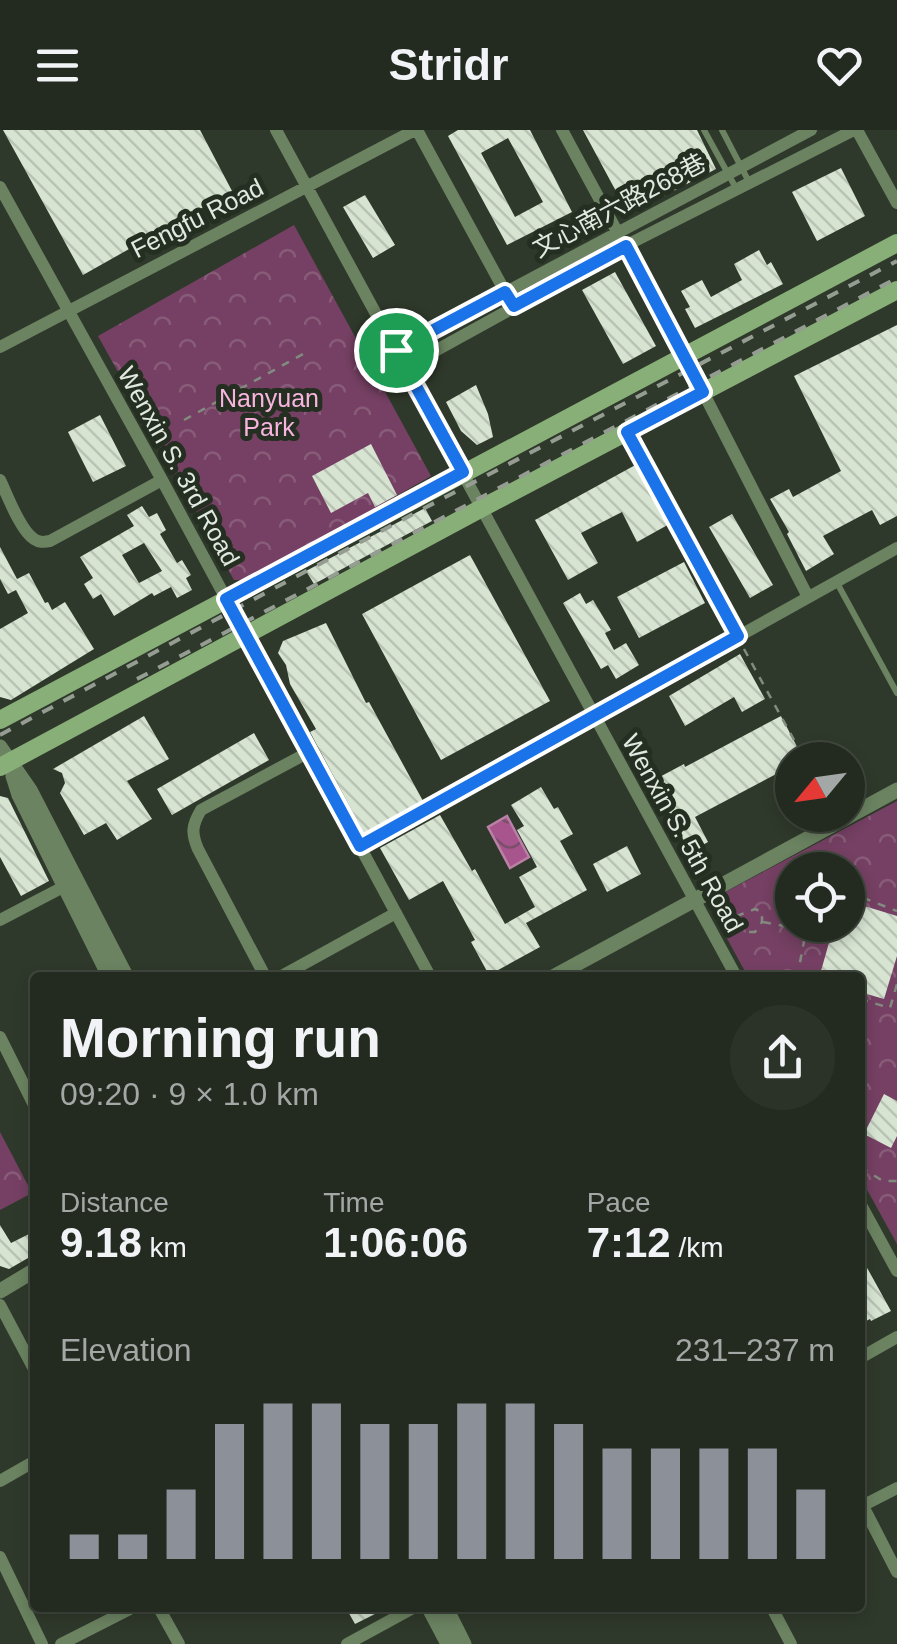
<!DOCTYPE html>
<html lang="en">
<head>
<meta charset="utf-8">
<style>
	body { margin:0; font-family:Arial,"Noto Sans TC",sans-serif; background:#2b3329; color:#f1f3f6; height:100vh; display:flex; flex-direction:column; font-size:38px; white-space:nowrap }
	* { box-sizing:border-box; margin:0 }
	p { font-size:32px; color:#a3a7a5 }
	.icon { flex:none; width:55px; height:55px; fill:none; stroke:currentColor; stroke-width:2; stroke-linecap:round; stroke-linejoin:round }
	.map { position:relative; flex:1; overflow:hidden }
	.panel { position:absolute; left:30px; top:842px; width:835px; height:640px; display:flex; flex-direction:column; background:#232b20; border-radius:10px; box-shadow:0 5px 15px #0003,0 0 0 2px #40473e }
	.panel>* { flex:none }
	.needle { width:65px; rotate:241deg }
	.controls { position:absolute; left:775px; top:612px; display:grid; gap:20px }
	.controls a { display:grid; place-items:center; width:90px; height:90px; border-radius:50%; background:#232b20; box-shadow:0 5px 15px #0003,0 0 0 2px #40473e; font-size:50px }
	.pin { position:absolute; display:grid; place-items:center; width:85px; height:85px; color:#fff; margin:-42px; border:5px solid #fff; border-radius:50%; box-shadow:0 2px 10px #0007 }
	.round { display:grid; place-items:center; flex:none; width:105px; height:105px; border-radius:52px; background:#2b3329 }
	.overview { display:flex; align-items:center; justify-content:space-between; height:170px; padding:0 30px }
	h1 { font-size:55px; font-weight:600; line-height:75px }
	.stats { display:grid; grid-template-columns:repeat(3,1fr); gap:15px; height:170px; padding:10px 30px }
	.stats div { display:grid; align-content:center }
	.stats b { font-size:42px; font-weight:600 }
	.stats small { font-size:28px; font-weight:400 }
	.stats p { font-size:28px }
	.chart { height:280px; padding:20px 30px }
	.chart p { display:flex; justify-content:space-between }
	.chart svg { width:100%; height:180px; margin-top:10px; stroke:#8c9099; stroke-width:6 }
	header { display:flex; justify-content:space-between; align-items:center; height:130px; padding:0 30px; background:#232b20; font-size:45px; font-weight:600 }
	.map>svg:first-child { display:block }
	.park { fill:url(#park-crowns); fill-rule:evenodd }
	.water { fill:url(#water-waves); stroke:#b981a6; stroke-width:2.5 }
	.building { fill:url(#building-back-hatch); fill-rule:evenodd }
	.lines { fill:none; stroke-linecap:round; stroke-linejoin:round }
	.path { stroke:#828b7f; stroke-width:2.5; stroke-dasharray:8 8; stroke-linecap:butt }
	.service { stroke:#6b8361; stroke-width:6 }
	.minor { stroke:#6b8361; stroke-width:12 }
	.tertiary { stroke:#6b8361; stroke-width:15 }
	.secondary { stroke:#88af78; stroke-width:18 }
	.rail { stroke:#959d92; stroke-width:4; stroke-dasharray:12 12; stroke-linecap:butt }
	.route-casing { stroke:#fff; stroke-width:20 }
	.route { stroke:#1a73e8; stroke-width:12 }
	.labels { text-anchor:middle; stroke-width:10; stroke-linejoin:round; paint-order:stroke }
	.street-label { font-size:25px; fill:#e2e9e0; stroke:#252f21 }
	.park-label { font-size:25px; fill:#f8b4df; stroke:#252f21 }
</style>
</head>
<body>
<header><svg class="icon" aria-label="menu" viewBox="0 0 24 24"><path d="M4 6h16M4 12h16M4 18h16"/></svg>Stridr<svg class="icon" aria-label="heart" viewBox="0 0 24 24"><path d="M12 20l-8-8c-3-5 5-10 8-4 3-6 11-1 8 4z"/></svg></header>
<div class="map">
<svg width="897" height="1514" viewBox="0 0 897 1514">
	<defs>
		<pattern id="park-crowns" width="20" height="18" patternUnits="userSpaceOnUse" patternTransform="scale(2.5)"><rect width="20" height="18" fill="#754063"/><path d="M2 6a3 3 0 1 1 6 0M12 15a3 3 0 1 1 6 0" fill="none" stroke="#885c79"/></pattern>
		<pattern id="water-waves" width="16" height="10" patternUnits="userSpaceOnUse" patternTransform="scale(2.5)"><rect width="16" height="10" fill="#a8558d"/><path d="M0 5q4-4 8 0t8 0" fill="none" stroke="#7b4e6c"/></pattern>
		<pattern id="building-back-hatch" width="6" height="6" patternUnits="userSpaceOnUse" patternTransform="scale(2.5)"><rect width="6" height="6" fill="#d7e4d2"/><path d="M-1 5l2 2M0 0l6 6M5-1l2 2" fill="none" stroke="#bac4b5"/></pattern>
	</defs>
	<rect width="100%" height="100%" fill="#2f392b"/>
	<path class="park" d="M294,95L431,346L250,450H234L98,206Z
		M897,671V1114L860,1047V848L748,847L710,777L716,767ZM792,740H848V795H792Z
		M0,1002L32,1063L0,1080Z"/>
	<path class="water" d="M507,686L529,727L510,738L488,697Z"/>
	<path class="building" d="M3,0H200L232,61L83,145Z
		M458,0H530L572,82L507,115L448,6ZM508,8L543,72L515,87L481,23Z
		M583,0H697L716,39L636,80L625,78Z
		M841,38L865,86L817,111L792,62Z
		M365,65L395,115L373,128L343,77Z
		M759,120L767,135L771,132L783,154L695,198L685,179L690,177L681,161L702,150L711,167L742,150L734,134Z
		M615,142L656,216L623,234L582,160Z
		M897,195V386L880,395L872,380L823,406L834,424L806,441L787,404L789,402L770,369L789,359L793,367L841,341L794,246Z
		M476,255L488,284L493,307L477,315L461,301L446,272Z
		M100,285L126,336L93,352L68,302Z
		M371,314L397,365L375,377L368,363L331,383L312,346Z
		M639,333L673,392L637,412L622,382L581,403L598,433L568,450L535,390Z
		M142,376L149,387L157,383L166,400L160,404L177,433L182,430L191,445L186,448L192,460L177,468L171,457L154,466L152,463L114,486L101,464L93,469L84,454L93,448L80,427L134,396L127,385ZM144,413L162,441L139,453L122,425Z
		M425,378L432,391L314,454L306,441Z
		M732,384L773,455L750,468L709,397Z
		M0,417L17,449L29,443L45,473L48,472L52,480L65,472L94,519L11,570L0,567V499L28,483L16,460L8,464L0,449Z
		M470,425L550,571L441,630L362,484Z
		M684,432L705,473L639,508L617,467Z
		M580,463L586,474L593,470L611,500L605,503L614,520L626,513L639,535L616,549L608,535L601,539L563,473Z
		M326,493L366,573L369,572L423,671L364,703L310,602L316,599L290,554L286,535L278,523L283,511Z
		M740,524L765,569L742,582L734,567L685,596L669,566Z
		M144,586L169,629L127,651L152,689L117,710L106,693L84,705L60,663L65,653L62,643L53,639Z
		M781,586L804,630H792V659L782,641L695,687L708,712L690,722L652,651L684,634L685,637Z
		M254,603L269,630L172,685L157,659Z
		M541,657L554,679L558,677L573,704L560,711L587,760L526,793L540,817L489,845L471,812L475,810L443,751L409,770L380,718L440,685L472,741L475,739L505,794L535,777L519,747L537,737L517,700L524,696L511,675Z
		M0,666L8,668L49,751L21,766L0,727Z
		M627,716L641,744L607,762L593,734Z
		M848,771L897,786V826L884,869L860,862V848H819L834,795H848Z
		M884,964L897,971V1006L891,1018L864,1004Z
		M0,1095L11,1113L35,1101V1124L9,1139L0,1136Z
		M860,1125L891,1181L871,1191L870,1189L860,1194Z
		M346,1478H387L355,1494Z"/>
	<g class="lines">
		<path class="path" d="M184,290L303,224
			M635,316L731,494
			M744,519L805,630
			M848,762L897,781
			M712,777L737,786L746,802H755L762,792V782L755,779L737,786
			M763,792L806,800L807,795
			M797,848L806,801
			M860,869L890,878L897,854
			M860,1042L865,1040L883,1051H897"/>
		<path class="service" d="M704,0L737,60
			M722,0L749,52
			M836,451L897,563"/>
		<path class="minor" d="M276,0L737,848
			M417,0L509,169
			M562,0L684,225L808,467
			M857,0L897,73
			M0,57L162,350L431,848
			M0,217L415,0
			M397,220L811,0
			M406,237L625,116L854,0
			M0,350C7,364 20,400 34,409C40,413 43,412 50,411L162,350
			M360,717L897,418
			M0,790L69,754
			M266,848L198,719C191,703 192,695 201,680L309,622
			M278,848L396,783
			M0,907L35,977
			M860,1073L897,1141
			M0,1175L35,1241
			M860,1228L897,1207
			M0,1351L35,1331
			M863,1376L897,1442
			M860,1377L897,1358
			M0,1427L42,1514
			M159,1478L179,1514
			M772,1478L791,1514
			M61,1514L132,1478
			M347,1514L413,1478"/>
		<path class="tertiary" d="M0,617L30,660L127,848
			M13,646L19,665L110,848
			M551,848L897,660
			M0,1161L35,1140
			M429,1478L448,1514
			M446,1478L464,1514"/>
		<path class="secondary" d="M0,590L897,113
			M0,637L480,379L897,160"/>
		<path class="rail" d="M137,549L897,148
			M0,605L415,383L897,131"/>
	</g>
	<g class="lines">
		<defs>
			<path id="route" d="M626,116L703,262L627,302L738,506L360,716L226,469L463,342L396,220L505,162L514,176Z"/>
		</defs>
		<use href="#route" class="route-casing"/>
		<use href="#route" class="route"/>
	</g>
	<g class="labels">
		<g class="street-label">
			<text transform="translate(619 75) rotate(-28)" y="9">文心南六路268巷</text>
			<text transform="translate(197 88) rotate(-27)" y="9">Fengfu Road</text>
			<text transform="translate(179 336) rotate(61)" y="9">Wenxin S. 3rd Road</text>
			<text transform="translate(683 703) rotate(61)" y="9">Wenxin S. 5th Road</text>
		</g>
		<g class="park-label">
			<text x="269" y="277">Nanyuan<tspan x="269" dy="29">Park</tspan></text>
		</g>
	</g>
</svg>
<div class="controls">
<a><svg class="needle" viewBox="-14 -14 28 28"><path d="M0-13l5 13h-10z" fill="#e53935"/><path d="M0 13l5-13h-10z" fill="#a3a7a5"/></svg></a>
<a><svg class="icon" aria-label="locate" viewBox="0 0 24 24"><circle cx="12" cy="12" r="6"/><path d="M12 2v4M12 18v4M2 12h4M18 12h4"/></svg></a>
</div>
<div class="pin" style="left:396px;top:220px;background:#1e9e55"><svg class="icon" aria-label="arrive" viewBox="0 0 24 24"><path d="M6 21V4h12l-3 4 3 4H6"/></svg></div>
<section class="panel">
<div class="overview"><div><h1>Morning run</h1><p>09:20 · 9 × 1.0 km</p></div><a class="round"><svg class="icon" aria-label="share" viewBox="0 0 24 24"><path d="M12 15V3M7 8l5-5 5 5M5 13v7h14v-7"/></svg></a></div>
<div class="stats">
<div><p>Distance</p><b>9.18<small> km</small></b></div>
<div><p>Time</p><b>1:06:06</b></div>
<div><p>Pace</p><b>7:12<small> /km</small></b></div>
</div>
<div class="chart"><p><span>Elevation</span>231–237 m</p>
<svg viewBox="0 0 160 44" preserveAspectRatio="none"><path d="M5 44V38M15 44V38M25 44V27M35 44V11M45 44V6M55 44V6M65 44V11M75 44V11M85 44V6M95 44V6M105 44V11M115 44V17M125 44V17M135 44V17M145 44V17M155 44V27"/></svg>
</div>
</section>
</div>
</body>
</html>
